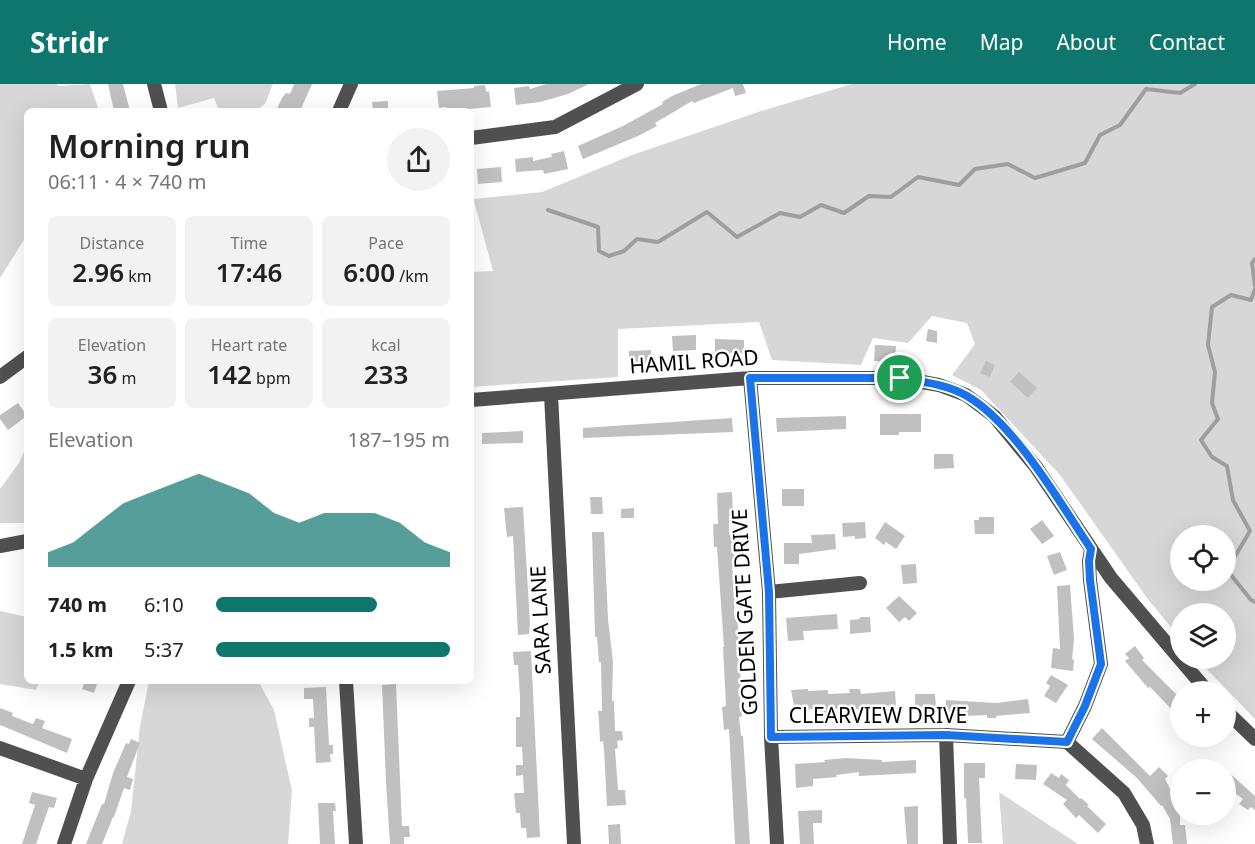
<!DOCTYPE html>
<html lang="en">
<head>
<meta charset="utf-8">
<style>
	body { margin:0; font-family:"Noto Sans",sans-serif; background:#f2f2f2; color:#202124; height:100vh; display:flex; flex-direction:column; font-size:22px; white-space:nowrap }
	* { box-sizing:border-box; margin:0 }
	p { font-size:20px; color:#757577 }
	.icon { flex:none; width:33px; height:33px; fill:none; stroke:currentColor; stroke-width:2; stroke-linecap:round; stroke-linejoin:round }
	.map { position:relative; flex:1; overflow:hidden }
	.details { position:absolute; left:24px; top:24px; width:450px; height:576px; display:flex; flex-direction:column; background:#fff; border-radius:9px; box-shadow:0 6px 24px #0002 }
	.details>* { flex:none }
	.fabs { position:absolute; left:1170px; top:441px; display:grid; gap:12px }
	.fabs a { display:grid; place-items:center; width:66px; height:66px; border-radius:50%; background:#fff; box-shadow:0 6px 24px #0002; font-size:30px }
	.pin { position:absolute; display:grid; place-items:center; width:51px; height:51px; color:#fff; margin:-26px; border:3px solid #fff; border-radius:50%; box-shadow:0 2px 6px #0007 }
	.round { display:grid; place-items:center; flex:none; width:63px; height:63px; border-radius:32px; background:#f2f2f2 }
	.headline { display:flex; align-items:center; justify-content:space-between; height:102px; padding:0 24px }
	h1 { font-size:33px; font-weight:600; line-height:45px }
	.stats { display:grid; grid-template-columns:repeat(3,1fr); gap:9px; height:102px; padding:6px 24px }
	.stats div { display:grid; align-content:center; border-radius:9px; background:#f2f2f2; text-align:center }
	.stats b { font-size:26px; font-weight:600 }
	.stats small { font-size:16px; font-weight:400 }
	.stats p { font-size:16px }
	.chart { height:168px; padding:12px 24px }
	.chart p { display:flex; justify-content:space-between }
	.chart svg { width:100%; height:108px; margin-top:6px; fill:#0f766e; opacity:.7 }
	ul { padding:0 24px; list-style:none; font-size:20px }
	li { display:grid; grid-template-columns:96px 72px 1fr; align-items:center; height:45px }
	li i { height:15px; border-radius:8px; background:#0f766e }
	header { display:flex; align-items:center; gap:36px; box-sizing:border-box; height:84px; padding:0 30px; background:#0f766e; color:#fff }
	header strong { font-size:28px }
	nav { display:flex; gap:33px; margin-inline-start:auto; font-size:21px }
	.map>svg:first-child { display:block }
	.green { fill:#d7d7d7; fill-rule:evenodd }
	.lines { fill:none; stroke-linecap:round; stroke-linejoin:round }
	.stream { stroke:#9e9e9e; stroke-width:4 }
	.building { fill:#c0c0c0 }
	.minor { stroke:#505050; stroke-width:14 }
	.route-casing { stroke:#fff; stroke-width:12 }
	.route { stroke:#1a73e8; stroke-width:8 }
	.labels { text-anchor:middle; stroke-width:5; stroke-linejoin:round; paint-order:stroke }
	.street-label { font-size:21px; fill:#000; stroke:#fff }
</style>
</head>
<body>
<header>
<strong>Stridr</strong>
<nav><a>Home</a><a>Map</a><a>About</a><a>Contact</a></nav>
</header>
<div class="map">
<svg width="1255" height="760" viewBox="0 0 1255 760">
	<rect width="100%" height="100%" fill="#fff"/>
	<path class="green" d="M0,0H57L59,2L90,0L99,27H27V151L0,194Z
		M175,0H273L265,20L255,27H219L214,14L178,24Z
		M852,0H1255V635L1197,575L1226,574V530H1180V554L1147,514L1060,391L981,306L952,291L975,260L967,239L932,232L908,259L873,254L861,281L772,276L759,238L618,245V293L471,303V188L493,187L474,117L471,132V121L474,115L542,108L632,71L761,27ZM1180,452H1226V496H1180Z
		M27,361V439H0V405L19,379Z
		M0,527L27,533V597H40L36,606L0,600Z
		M149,597H258L274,626L292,707L288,760H122L131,727L140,642Z
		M999,708L1078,760H1003Z"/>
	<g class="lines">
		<path class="stream" d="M548,126L598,143L599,167L609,172L624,167L637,155L658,158L707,128L737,153L780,129L800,133L821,121L844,129L869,112L891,113L918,93L959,101L975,85L1008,80L1035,94L1085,79L1100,51L1120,41L1146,5L1180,9L1195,0
			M1255,175L1252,179L1255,202
			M1255,205L1251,216L1231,211L1212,223L1208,261L1215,288L1212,319L1218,335L1201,356L1212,373L1227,382L1233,416L1250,447L1227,486L1251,516L1255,518"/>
	</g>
	<path class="building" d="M108,0H123L130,27H114Z
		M294,0H312L300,27H276L282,14L286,9L290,10Z
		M546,0H589L568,10L540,18L516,21L514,4L529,2L530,5Z
		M701,0H743L746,9L735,12L733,4L694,19L692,17L655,39L657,42L638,52L583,75L578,62L623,42L663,20L662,18L672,12Z
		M485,1L486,8L489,7L491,23L447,27L446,23L439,24L437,7L474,4V2Z
		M388,17V27H373L372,18Z
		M564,67L568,85L544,90L543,86L516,88L515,75L533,73V77L552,73L551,70Z
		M501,83L502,98L478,100L477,85Z
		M928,245L937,247V259L926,257Z
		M696,251V266L673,267L672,252Z
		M715,255L744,256V269H715Z
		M875,261L896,262L895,278L874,277Z
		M651,266V279L645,280V282L629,283V267Z
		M986,277L995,281L990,293L980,289Z
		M1019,288L1037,304L1028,314L1010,298Z
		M18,319L27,332L8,346L0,335V331Z
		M880,330H921V348H899V351H880Z
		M846,332V345L777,348L776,334Z
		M732,334L733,348L583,354V344Z
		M523,347V359L482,360V349Z
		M934,370H953L954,384L934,385Z
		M782,405H804V422H782Z
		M732,408L733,431L729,432V451H733L734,470L735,482H732L734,502H736L734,531H737L740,573H738L742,604H739L742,632L739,633L741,652H743L750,760H735L729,645L724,646L722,623L726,622L723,563H724L717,463H714L713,440H718L717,409Z
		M590,413H602L603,430H591Z
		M523,423L530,539L529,550L518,551L513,452L507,453L504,424Z
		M634,424V434H621V425Z
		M979,433H994V450H975L974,436H979Z
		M1042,436L1054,452L1042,460L1030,445Z
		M865,438L866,454L855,455V452L843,453L842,439Z
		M885,438L905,452L896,465L886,458L884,461L875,454Z
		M592,448H604L608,535L613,578L612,617H614L615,647H622L623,656L617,657L618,664L615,665L618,706H625L626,721L607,722L604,665L603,657L600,658L599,636L598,627H602L601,578H599L597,553H595Z
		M835,450L836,465L799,470V480H784V459H812L811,451Z
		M1060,468L1067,486L1054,491L1047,472Z
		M916,480L917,499L903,500L901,481Z
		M1070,501L1074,555L1072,575L1074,576L1073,587L1051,584L1053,564L1060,565L1057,502Z
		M899,512L917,529L909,537L905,533L899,538L886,524Z
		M837,530L838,545L803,547L804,556L788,557L786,534Z
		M860,533H870L871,548L850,550V536L860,535Z
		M1135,562L1144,574L1142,576L1180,614V634L1150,603L1148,604L1125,577L1129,574L1125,570Z
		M531,567L540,753L527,754L526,744H521L520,729H516L514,709H524L523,691L516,692V681H523L522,663H516V633H520V613L518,581H514L513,568Z
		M1051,591L1068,601L1056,619L1044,612L1050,602L1046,599Z
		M85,597H98L94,609L82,605Z
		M396,600L402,742H409L410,753H404V760H390L386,698L382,601Z
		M326,603L329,661H333V670H330L331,678L316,679L314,643H309V634H314L313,615H304V604Z
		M808,605V607L828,606V610L850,609L849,605H860L861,610L895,607L896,621L872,623V625H827L828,629L819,630V625L795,626L791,606Z
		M915,610H935L936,623L915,624Z
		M1028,615L1030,629L996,632V634H987V631L964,632V635L955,634V631L945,630L946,616L996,619Z
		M0,624L13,629L12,632L33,640L36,634L45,637L42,644L72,655L67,669L0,641Z
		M1102,644L1150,692L1159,683L1168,692L1165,695L1180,724V741H1185L1187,760H1173L1170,735L1162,721L1161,722L1137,694L1092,655Z
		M131,655L140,659L127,693L133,695L130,706L124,704L114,733H113L102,760H86L102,720H104L113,689L126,659L129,660Z
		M846,674L882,676V678L916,676V689L859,692V688L836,691L837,693L813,695V702L796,704L795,680L825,678L824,676Z
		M964,679H985V694H979L982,759H968L966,714H964Z
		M1016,680L1037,681L1036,696L1015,695Z
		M1226,686L1255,712V726L1251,723L1248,726L1239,720L1243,715L1226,702Z
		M1051,689L1059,694L1061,690L1069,696L1066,701L1080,715L1081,714L1089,721L1087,722L1106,740L1098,749L1079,731L1076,734L1063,720L1067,716L1043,700Z
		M32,708L57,714L54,724L49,723L36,760H22L35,721L29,719Z
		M318,719H335L336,727H333L335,760H320Z
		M918,722V760H907L904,723Z
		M822,726V739H813L814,760H800L798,727Z
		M620,740L621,760H609L608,741Z"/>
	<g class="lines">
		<path class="minor" d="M154,0L161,27
			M339,27L351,0
			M471,54L555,43L637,0
			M0,293L27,273
			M750,294L769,508L771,653L777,760
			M551,311L574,760
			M471,316L750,294H900L939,301L966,311L994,332L1036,383L1111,494L1208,608
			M0,462L27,457
			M769,508L860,499
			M346,597L356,760
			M1226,627L1255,655
			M946,651L950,760
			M771,653L946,651L1067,658L1124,709L1143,741L1147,760
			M1067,658L1085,622L1101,580L1090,496L1089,477L1091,466
			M0,664L86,695
			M64,760L86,695L129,597"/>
	</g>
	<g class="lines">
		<defs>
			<path id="route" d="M750,294H900C922,298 947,300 967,312C1015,340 1060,419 1091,465L1089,477L1090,496L1101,580L1085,622L1067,658L946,651L771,653L769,508Z"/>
		</defs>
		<use href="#route" class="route-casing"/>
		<use href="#route" class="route"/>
	</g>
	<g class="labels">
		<g class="street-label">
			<text transform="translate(694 278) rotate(-4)" y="7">HAMIL ROAD</text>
			<text transform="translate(745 528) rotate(-93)" y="7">GOLDEN GATE DRIVE</text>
			<text transform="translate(541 536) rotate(-93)" y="7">SARA LANE</text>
			<text x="878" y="639">CLEARVIEW DRIVE</text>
		</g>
	</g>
</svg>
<div class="fabs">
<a><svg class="icon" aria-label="locate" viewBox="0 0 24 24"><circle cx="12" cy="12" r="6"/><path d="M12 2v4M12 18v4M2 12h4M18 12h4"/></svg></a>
<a><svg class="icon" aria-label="layers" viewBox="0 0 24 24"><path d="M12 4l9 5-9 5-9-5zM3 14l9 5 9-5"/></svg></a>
<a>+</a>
<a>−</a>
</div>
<div class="pin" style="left:900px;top:294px;background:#1e9e55"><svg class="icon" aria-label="arrive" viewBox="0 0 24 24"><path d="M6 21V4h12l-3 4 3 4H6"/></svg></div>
<section class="details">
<div class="headline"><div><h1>Morning run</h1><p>06:11 · 4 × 740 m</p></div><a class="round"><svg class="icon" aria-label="share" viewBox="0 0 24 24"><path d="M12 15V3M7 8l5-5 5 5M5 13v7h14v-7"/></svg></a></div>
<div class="stats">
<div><p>Distance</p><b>2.96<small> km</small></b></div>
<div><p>Time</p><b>17:46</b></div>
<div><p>Pace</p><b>6:00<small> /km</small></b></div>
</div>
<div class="stats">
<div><p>Elevation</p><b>36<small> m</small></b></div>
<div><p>Heart rate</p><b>142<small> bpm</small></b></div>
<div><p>kcal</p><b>233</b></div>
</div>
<div class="chart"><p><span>Elevation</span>187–195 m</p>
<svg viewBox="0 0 160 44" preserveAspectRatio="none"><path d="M0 44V38L10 34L20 26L30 18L40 14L50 10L60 6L70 10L80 14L90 22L100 26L110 22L120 22L130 22L140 26L150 34L160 38V44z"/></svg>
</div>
<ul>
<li><b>740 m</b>6:10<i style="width:69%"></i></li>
<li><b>1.5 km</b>5:37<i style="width:100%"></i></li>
</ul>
</section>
</div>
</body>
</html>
